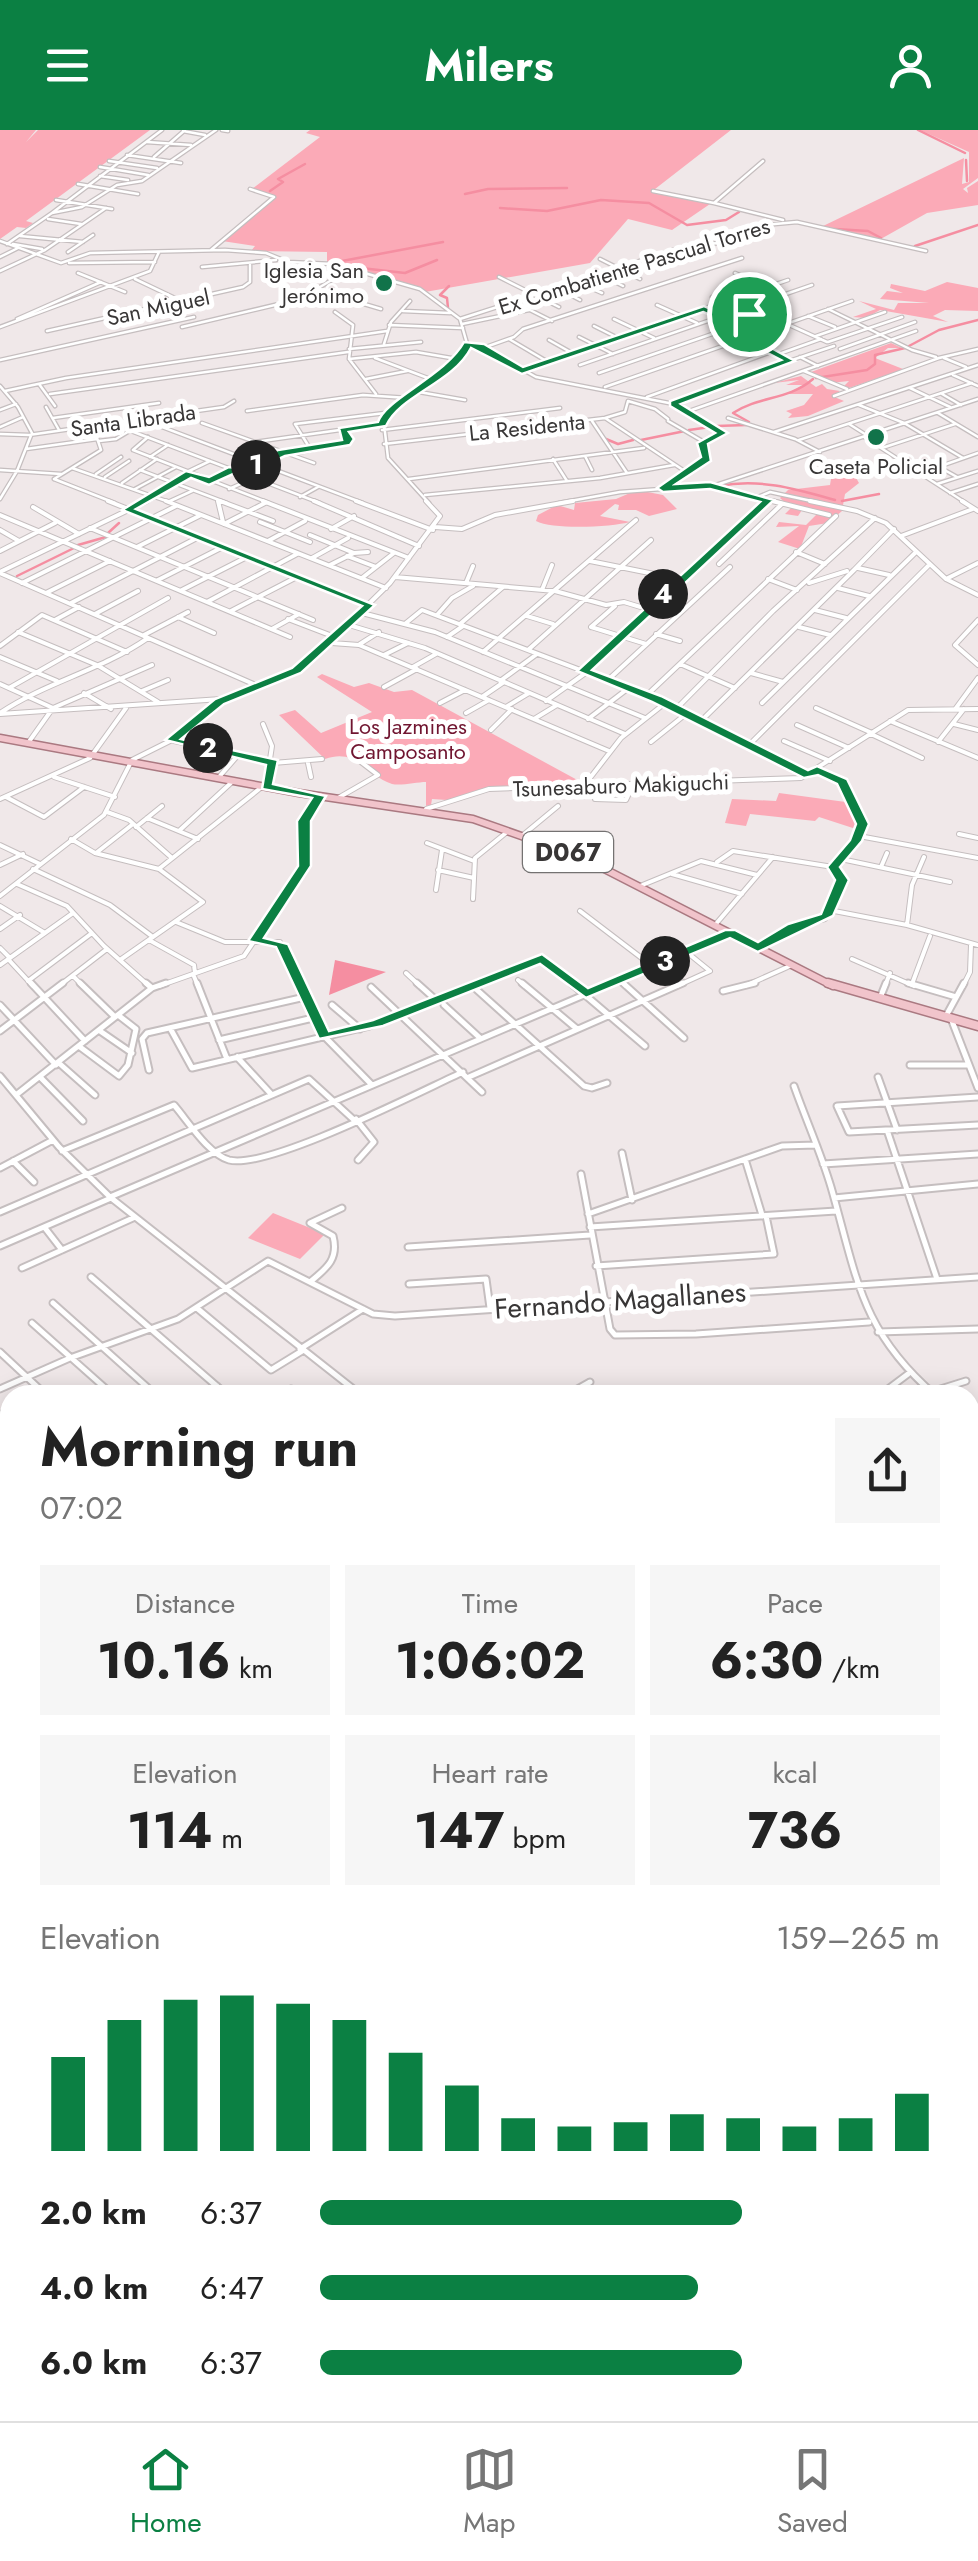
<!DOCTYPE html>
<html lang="en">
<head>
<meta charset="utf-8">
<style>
	body { margin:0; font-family:Jost,sans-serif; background:#f6f6f6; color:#222; height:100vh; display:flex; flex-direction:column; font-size:38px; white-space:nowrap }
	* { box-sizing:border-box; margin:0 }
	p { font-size:32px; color:#767676 }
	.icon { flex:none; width:55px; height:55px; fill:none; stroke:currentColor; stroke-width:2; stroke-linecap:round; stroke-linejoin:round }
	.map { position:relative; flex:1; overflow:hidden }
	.details { position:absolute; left:0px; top:1255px; width:980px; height:1038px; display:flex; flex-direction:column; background:#fff; border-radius:30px 30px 0 0; box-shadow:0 5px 25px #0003 }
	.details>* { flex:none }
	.pin { position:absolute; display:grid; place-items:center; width:85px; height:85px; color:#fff; margin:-42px; border:5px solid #fff; border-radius:50%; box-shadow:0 2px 10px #0007 }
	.km { position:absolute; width:50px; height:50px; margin:-25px; border-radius:50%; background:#222; color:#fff; font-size:28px; line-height:50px; text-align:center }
	.round { display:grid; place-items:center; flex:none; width:105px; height:105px; border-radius:0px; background:#f6f6f6 }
	.summary { display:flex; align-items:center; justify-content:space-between; height:170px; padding:0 40px }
	h1 { font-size:55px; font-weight:700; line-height:75px }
	.figures { display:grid; grid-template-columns:repeat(3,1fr); gap:15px; height:170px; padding:10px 40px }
	.figures div { display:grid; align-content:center; border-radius:0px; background:#f6f6f6; text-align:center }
	.figures b { font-size:50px; font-weight:700 }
	.figures small { font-size:28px; font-weight:400 }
	.figures p { font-size:28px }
	.chart { height:280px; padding:20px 40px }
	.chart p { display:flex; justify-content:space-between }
	.chart svg { width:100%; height:180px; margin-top:10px; stroke:#0b8043; stroke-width:6 }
	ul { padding:0 40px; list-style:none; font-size:32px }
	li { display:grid; grid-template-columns:160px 120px 1fr; align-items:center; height:75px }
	li i { height:25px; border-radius:12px; background:#0b8043 }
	header { display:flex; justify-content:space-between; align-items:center; height:130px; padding:0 40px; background:#0b8043; color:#fff; font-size:45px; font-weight:700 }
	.dock { display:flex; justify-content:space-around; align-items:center; height:140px; border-top:2px solid #e0e0e0; background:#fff; font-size:28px; color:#767676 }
	.dock a { display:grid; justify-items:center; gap:5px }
	.dock .on { color:#0b8043 }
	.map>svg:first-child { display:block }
	.green { fill:#fbaab7 }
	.water { fill:#f58ea1 }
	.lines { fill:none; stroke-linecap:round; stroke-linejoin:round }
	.stream { stroke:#f58ea1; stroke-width:2.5 }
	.minor-far3-casing { stroke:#c5bebf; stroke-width:5 }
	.minor-far2-casing { stroke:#c5bebf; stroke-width:6 }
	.minor-far1-casing { stroke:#c5bebf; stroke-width:9 }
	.minor-casing { stroke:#c5bebf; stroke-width:10 }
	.major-far1-casing { stroke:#aa7981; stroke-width:9 }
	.major-casing { stroke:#aa7981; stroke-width:11 }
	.minor-far3 { stroke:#fff; stroke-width:2.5 }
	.minor-far2 { stroke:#fff; stroke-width:4 }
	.minor-far1 { stroke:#fff; stroke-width:5 }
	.minor { stroke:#fff; stroke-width:6 }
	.major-far1 { stroke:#f1c4cb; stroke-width:6 }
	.major { stroke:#f1c4cb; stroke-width:8 }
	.route { fill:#0b8043; stroke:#fff; stroke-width:2.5; fill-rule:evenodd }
	.poi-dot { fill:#11734a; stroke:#fff; stroke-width:4 }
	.labels { text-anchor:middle; stroke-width:10; stroke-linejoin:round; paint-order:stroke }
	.far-street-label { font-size:22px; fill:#383636; stroke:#fff }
	.far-poi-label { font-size:22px; fill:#383636; stroke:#fff; text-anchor:end }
	.far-park-label { font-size:22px; fill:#701530; stroke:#fff }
	.shield { fill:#fff; stroke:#747272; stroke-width:2.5 }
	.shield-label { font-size:25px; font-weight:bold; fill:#383636 }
	.street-label { font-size:28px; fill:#383636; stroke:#fff }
</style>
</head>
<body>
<header><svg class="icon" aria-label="menu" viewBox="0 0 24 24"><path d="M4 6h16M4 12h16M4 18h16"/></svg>Milers<svg class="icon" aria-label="person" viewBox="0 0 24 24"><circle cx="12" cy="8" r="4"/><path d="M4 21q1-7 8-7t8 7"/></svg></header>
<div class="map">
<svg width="978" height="2291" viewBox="0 0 978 2291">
	<rect width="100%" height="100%" fill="#f0e8e9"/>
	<path class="green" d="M0,0H36L26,12L38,0H150L26,91L33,93L26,98L17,97L0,109Z
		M310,0H731L655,59L710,74L672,100L628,89L590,133L425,162L327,132V122L251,121L255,116L222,111L275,67L252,59L320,7L306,3Z
		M920,0H978V48L963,59L968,63L967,58L978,51V75L927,83L879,110L821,97L964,28L962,54L969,52V22Z
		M947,152L978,158V181L945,180L933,186L948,192L880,180L866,188L853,187L876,179L859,171L894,180L898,173H929L880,169L887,161L903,163L890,158L891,154L925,161Z
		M891,213L902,218H888L875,228L903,239L896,242L849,258L844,256L849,251L830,253L811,242Z
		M801,246L816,257L822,254L827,259L840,261L832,266L844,271L808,286L788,288L792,284L786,281L804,275L813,264H786L804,255H786L799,250L774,253Z
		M851,339L859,353L845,364L842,381L828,393L809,396L800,419L778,412L799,396L776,397L779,392L806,395L818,383L802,380L798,386L785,384L791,378L780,368L788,360L830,355L831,349Z
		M637,360L663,365L677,379L649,386L636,380H618L619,375L615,374L600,386L630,392C612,397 553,400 536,391L538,385L557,375L574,380L575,373L616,369Z
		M322,544L354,557L369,553L394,562L412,560L581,652L578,655L488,657L447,670L432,669L431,675L426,676V652C417,652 401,656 392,654C367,646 357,617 325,629L279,585L295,580L321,603L372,582L317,547Z
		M779,663L853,673L861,693L859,700L819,687L815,691L750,684L746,696L725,693L732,669L776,671Z
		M273,1083L325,1104L300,1129L248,1108Z"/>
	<path class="water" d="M335,830L386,842L329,865Z"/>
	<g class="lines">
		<path class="stream" d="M918,0L965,23
			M966,30L967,51
			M270,61L283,52L278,49L305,34
			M465,64L488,59L567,58
			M500,78L547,81L601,70L649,73L687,95L726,90L739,82
			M835,99L868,101L881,108
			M915,116L978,95
			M342,131L443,112
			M361,138L405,143L437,130
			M448,178L447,168L440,165L449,156
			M909,216L939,200L978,190
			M816,248L867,240L875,234V225L905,218
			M427,258L440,246
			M749,292L733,283C759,266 789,270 813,249
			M717,296L746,295
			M689,300L710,297
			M606,309L618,314L633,310
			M641,310L685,301
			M719,356C760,348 796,359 835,370
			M842,371L879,364
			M108,403L119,393
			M78,415L106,407
			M17,446L74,418"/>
		<defs>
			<path id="minor-far3" d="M222,0L228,1
				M183,1L205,5
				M147,12L191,15
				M127,25L181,33
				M154,27L185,0
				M109,31L157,38
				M763,31L714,73L783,90
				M100,37L148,45
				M100,46L128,50
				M78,54L138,64
				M653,61L714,73
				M56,70L112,79
				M52,83L162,0
				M48,89L81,94
				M20,106L83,112
				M0,111L61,133L90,123L225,120L266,123L288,132L333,134L420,159L460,189L468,217L419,262L383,285L388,328L429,373
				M7,114L52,83L82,77L117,55L142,51L216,0
				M13,114L42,119
				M211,120L274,67L250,59
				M68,122L93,105
				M0,127L18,118
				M600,129L640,149
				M69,133L155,132
				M202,137L276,130
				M0,141L45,120L106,78
				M78,143L125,162
				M735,143L780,164
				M599,144L623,156
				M499,147L559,177
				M135,149L181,171
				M577,152L602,163
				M557,158L580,170
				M712,167L739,179
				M354,171L381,179
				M514,172L552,191
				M657,175L697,193
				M828,179L912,220L936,227
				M403,181L450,183
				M740,181L749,185L744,194L761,200
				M335,182L353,195L349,229L376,264
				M808,186L835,197
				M17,189L101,152
				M460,189L692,114L726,113L764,95L797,92L926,121
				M614,189L654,208
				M462,194L529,180
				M787,194L827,212
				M389,195L463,198
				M594,196L618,208
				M0,197L150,141L159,122
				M182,197L300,169L350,139
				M47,201L243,157L250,152V135
				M816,206L885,182
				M579,207L613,224
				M745,208L787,229
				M509,209L548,232
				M549,210L572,223
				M828,212L902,187
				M384,214L391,192L410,171
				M467,214L482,217L536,247L679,275L723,303L702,313L708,327L686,342
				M483,218L514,207L523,199L742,128
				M349,219L421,212
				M840,219L915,192
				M779,224L821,209
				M800,227L818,236
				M375,228L433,250
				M944,228L966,237
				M349,229L416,222L457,229
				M0,230L194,187
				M580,235L812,155
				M523,240L788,150
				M804,241L847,259
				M599,243L744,193
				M953,245L978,256
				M366,249L407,241
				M39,254L55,276
				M0,256L18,277L32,303L17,341L0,369
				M605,257L852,171
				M709,258L834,216
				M910,258L950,277
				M5,261L66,248L387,201
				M419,262L465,270
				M50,264L348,222
				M942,264L961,275
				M834,266L939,228L978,219
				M647,267L771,222
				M675,273L711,259
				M859,275L904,293L963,328
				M46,277L59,300
				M0,280L16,274
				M247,281L363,265L408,268
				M689,281L916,201
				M938,283L978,307
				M53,288L159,273
				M605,288L625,282L628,271L655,279L668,289
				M728,288L795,309L820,322
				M141,289L363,373
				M592,291L627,343
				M668,291L704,312
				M202,293L314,333
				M849,294L868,306
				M0,297L23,287
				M382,300L560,278
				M131,301L320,373
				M774,302L978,235
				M0,304L29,305L224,277L234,271
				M148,307L133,320L269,373
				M864,307L966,373
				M799,310L972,253
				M99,311L116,309L146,291
				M255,312L382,294
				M384,314L605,288L686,342L665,357
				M882,318L955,294
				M26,319L97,309
				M311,320L295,294L385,283
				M292,324L346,313L343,301
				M585,326L592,340
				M150,327L168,315
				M553,329L567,351
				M259,333L281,323
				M939,337L957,347
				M72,338L172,373
				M0,340L61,344
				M140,340L227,373
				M187,342L210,331
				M921,343L978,323
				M96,344L121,327
				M105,347L129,331
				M54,349L115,373
				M54,349L101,320L93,296
				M409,349L644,318
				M209,351L233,340
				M122,353L157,329
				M937,354L978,341
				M716,357L758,367
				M135,359L176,337
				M229,359L254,348
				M950,363L978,354
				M425,365L600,348L674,335
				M152,366L188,345
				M300,367L318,357
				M758,367L770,362L821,373
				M769,370L782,373
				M168,372L192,361
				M142,373L155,367
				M559,373L620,362L716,355L978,269
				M765,373L768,370"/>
			<path id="minor-far2" d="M108,371L370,475
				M166,371L386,458
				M218,371L223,392
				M220,371L273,391
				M263,371L409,428
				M314,371L419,416
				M356,371L433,400
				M772,371L829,385
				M810,371L857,381L886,393L946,449L978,433
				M962,371L978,381
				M33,377L79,404
				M0,385L290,507
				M260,392L310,412
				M224,394L265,373
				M435,397L462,399L495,385L573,371
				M90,398L313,490
				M331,399L354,386
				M0,400L19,411
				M310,405L354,423
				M901,406L973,379
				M268,411L305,391
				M137,417L201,385
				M0,421L55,393
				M796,422L825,434
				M347,426L376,437
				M312,428L348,408
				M590,431L679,449
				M719,434L782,374
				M330,435L354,423L368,422
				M858,438L889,445
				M854,440L894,399
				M0,442L147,371
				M0,443L258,556
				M395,447L555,461
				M362,448L394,423
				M768,449L797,460
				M946,449L978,465
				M158,450L221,418
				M22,453L176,376
				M466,453L473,436
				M809,453L847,441
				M838,458L869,466
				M182,460L245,428
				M542,460L552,435
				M555,461L606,475L624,472L647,479
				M46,463L110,431
				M207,472L297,424
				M71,473L197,408
				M815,480L846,488
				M231,481L295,448
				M362,483L435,502L645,588
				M95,484L138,461
				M437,485L452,468L473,456
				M527,486L553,494
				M178,487L214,503
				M288,489L335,507
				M55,490L79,477
				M978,490L955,515L978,535
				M406,493L422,480L657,569L808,645
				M460,494L503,457
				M349,495L425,518L625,604
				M591,497L646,514
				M591,497L615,476
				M799,497L830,505
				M272,499L299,484
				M18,502L97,535L158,572
				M656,504L680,511
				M144,505L188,482
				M447,507L463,496
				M332,513L359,515L609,621
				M360,514L379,502
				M0,516L42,485L127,522
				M528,520L651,410
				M483,522L636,390
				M384,525L408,513
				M0,527L57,551
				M680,534L735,558
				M413,537L436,524
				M583,541L767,371
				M751,543L783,552
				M609,549L730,437
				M500,551L537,524
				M0,554L53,578L28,613
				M384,557L417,539
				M9,558L168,468
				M142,561L168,550
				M84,563L111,579
				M647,565L836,386
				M482,567L504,552
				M546,571L587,542
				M440,573L465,560
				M762,573L915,423
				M506,577L529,563
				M53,578L152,535
				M816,578L872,603
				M956,578L978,548
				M676,579L773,481L875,388
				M0,583C46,552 102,540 148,508
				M466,583L489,570
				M0,584L221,569
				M534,589L557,575
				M588,589L630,557
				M701,591L854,440
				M890,591L978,628
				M263,594L272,616L266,656
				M954,594L978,600
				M797,595L849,618
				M491,600L512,579
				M871,604L922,628
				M174,611L237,624
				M784,611L830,631
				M651,612L686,584
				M938,612L964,579
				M748,616L928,436
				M308,633L311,647
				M54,647L115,667
				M219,647L239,624L273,633L322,629
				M583,657L621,608L664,574
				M6,667L44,687L84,657
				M338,668L378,645L361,632
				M0,669L90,628L126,578
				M595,669L626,670L633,655
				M426,679L489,659L801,648L908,580L978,579
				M107,682L129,690L172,728
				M147,688L198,709
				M136,697L162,676
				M180,700L233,651
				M959,704L978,708
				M523,705L558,676
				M859,706L978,728
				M71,709L95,723L159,739L203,772L120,830
				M427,713L474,731
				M0,715L40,734
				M96,723L133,694
				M841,729L950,752
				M717,732L733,721L833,737
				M0,735L23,724
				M881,737L887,723
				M160,738L263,656
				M33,739L110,775L153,807
				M438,740L474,748
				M672,744L742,764
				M17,754L67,776L104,816L149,856
				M640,756L701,731L757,745
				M436,760L442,720
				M0,766L104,685L132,630L174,609L225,569L292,544L329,513L390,453L440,386L426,371
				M473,769L475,728L507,702
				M0,776L45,803
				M829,780L907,795L978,815
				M580,781L677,855
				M176,792L225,812H280L300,856
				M715,795L773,727
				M907,795L912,755L924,727
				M0,799L20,785
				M149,810L194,835L195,843
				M0,818L10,828
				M758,818L793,797L825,789L841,752L833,737L856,711L863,694L842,652L817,640
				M8,829L33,856
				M852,829L914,856
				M0,835L73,783
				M406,843L420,856
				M193,844L198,856
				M73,846L83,856
				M518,850L525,856
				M620,850L626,856
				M28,851L92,803
				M912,854L930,806
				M59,856L107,819
				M159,856L244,826L302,741L304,691L320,665
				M472,856L542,828L574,856
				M607,856L730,803
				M677,856L710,841L689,824
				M745,856L792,835
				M885,856L890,843
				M963,856L970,842L971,815"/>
			<path id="minor-far1" d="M31,853L85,911
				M80,853L115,887
				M146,853L152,858
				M197,853L227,929
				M299,853L324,906L372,955
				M417,853L436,870
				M522,853L577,899
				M571,853L645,916
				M623,853L684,908
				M908,853L956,867
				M371,857L482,962
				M477,860L584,956L592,958L607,953
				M723,861L755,853
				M880,868L886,853
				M0,875L56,935
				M332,875L360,899
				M444,875L480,908
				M946,886L964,853
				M952,891L978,958
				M170,898L192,938L369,896L478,853
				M0,901L63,853
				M100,901L132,923
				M219,910L313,888
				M80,917L119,946L128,935L136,899L118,885
				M237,927L272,965
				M60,934L95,965
				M910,935H968
				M149,940L142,909L147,903L305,867
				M0,946L59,1017L110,1067L361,1265
				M469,947L683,853
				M878,947L897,1000
				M41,948L83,991
				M794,956C806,990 821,1023 831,1057C857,1147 860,1200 935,1265
				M16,965L152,858L166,853
				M978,967L837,976L849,1002L978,995
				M356,989L374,1012L358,1030
				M887,1000L937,1149
				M62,1021L174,975C188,991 208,1024 229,1030C268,1040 421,961 463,942
				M622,1023L632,1070
				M745,1029L762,1085
				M13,1031L34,1052
				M823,1034L978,1024
				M0,1038L53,1010
				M581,1044L610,1199L615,1205L696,1204L869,1192
				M110,1067L612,853
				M834,1068L978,1054
				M0,1082L309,949L354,990
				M588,1084L782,1016L816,1015
				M590,1097L836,1081
				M45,1098L62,1120
				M0,1116L111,1068
				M408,1117L590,1105
				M596,1136L774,1124L766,1086
				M22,1138L133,1088
				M91,1147L227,1265
				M310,1152C327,1138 339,1129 333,1106L310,1093L342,1078
				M409,1154L486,1149L490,1178
				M53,1173L156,1265
				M198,1179L271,1240L302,1221
				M32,1193L113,1265
				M878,1202L978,1199
				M300,1219L363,1179
				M0,1222L46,1265
				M0,1259L70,1228L178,1189L268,1131L373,1184L395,1186L978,1147
				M291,1259L298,1265
				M931,1262L966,1251
				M199,1265L217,1256
				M567,1265L590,1252
				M880,1265L908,1244
				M0,1284L10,1294
				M970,1292L978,1298
				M970,1342L978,1336
				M0,1349L10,1358
				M970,1362L978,1368"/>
			<path id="minor" d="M0,1480L10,1489
				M970,1643L978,1645
				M970,1690L978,1683
				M0,1857L10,1849"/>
			<path id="major-far1" d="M0,608L299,663L473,689L581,727L833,856"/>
			<path id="major" d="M828,853L978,896"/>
		</defs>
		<use href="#minor-far3" class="minor-far3-casing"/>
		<use href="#minor-far2" class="minor-far2-casing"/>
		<use href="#minor-far1" class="minor-far1-casing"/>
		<use href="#minor" class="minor-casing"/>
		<use href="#major-far1" class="major-far1-casing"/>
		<use href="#major" class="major-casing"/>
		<use href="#minor-far3" class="minor-far3"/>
		<use href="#minor-far2" class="minor-far2"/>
		<use href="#minor-far1" class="minor-far1"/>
		<use href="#minor" class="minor"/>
		<use href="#major-far1" class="major-far1"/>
		<use href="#major" class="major"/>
	</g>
	<path class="route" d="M704,176L722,184L740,178L752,182L749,192L769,201L753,208L795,231L681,274L728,303L708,314L711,331L676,354L710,352L774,370L592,540L661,566L808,640L817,636L847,649L869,694L862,711L840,737L849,750L833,786L758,822L730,808L586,868L540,834L383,896L319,909L276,817L248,811L298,736L297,691L312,668L262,659L266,635L165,610L215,569L292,538L362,476L122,380L186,341L209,347L229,337L240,339L278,320L342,310L339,298L378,292C385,269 446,245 464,212L484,214L523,237ZM703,182L722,190L743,185L740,195L755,201L742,206V210L781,230L670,271V276L715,303L697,313L701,327L657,358L663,362L710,359L760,372L577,541L652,572L804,648L818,645L837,654L856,694L850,710L827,737L835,750L821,784L788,794L758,812L735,800H725L588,858L542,824L373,890L329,901L288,814L264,808L311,736V691L326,666L273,654L278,630L181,609L224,574L301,543L375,475L136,379L191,348L209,355L233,344L244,345L285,326L350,315L354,309L349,302L386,296C400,265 453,253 471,218L522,244Z"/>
	<g class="poi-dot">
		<circle cx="384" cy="153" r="10"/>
		<circle cx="876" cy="307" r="10"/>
	</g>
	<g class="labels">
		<g class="far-street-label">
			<text transform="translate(634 136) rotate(-17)" y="8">Ex Combatiente Pascual Torres</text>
			<text transform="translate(158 177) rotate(-12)" y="8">San Miguel</text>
			<text transform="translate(133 290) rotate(-8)" y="8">Santa Librada</text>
			<text transform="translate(527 297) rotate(-6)" y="8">La Residenta</text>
			<text transform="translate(621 655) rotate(-2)" y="8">Tsunesaburo Makiguchi</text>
		</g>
		<g class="far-poi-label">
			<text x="364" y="148">Iglesia San<tspan x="364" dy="25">Jerónimo</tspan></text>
			<text x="876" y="344" text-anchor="middle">Caseta Policial</text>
		</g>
		<g class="far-park-label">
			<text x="408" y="604">Los Jazmines<tspan x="408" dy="25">Camposanto</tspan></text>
		</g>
		<rect class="shield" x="523" y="702" width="90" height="40" rx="8"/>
		<g class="shield-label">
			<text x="568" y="731">D067</text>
		</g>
		<g class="street-label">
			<text transform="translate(620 1170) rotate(-4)" y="10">Fernando Magallanes</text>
		</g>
	</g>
</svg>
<div class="pin" style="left:749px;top:184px;background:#1e9e55"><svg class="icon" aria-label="arrive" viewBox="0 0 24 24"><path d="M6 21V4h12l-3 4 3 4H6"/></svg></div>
<b class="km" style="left:256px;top:335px">1</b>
<b class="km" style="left:208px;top:618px">2</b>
<b class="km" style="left:665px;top:831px">3</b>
<b class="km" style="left:663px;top:464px">4</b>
<section class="details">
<div class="summary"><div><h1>Morning run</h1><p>07:02</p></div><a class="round"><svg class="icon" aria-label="share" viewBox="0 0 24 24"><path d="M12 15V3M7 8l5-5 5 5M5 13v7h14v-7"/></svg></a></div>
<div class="figures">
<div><p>Distance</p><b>10.16<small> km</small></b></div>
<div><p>Time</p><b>1:06:02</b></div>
<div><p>Pace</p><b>6:30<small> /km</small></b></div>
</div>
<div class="figures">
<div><p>Elevation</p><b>114<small> m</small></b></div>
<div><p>Heart rate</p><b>147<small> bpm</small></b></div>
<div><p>kcal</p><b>736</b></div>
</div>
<div class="chart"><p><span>Elevation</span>159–265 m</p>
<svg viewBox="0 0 160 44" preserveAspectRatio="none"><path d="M5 44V21M15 44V12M25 44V7M35 44V6M45 44V8M55 44V12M65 44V20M75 44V28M85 44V36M95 44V38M105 44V37M115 44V35M125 44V36M135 44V38M145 44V36M155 44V30"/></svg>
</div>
<ul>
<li><b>2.0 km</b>6:37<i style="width:68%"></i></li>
<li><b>4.0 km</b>6:47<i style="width:61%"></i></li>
<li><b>6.0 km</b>6:37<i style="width:68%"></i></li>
</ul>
</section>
</div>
<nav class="dock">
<a class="on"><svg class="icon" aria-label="home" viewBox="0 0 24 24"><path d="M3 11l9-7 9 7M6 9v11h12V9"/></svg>Home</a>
<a><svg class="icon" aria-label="map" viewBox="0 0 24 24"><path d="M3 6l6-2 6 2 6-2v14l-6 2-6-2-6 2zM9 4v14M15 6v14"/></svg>Map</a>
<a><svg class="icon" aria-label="saved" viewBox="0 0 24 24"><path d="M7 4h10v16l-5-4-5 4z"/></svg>Saved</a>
</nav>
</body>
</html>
